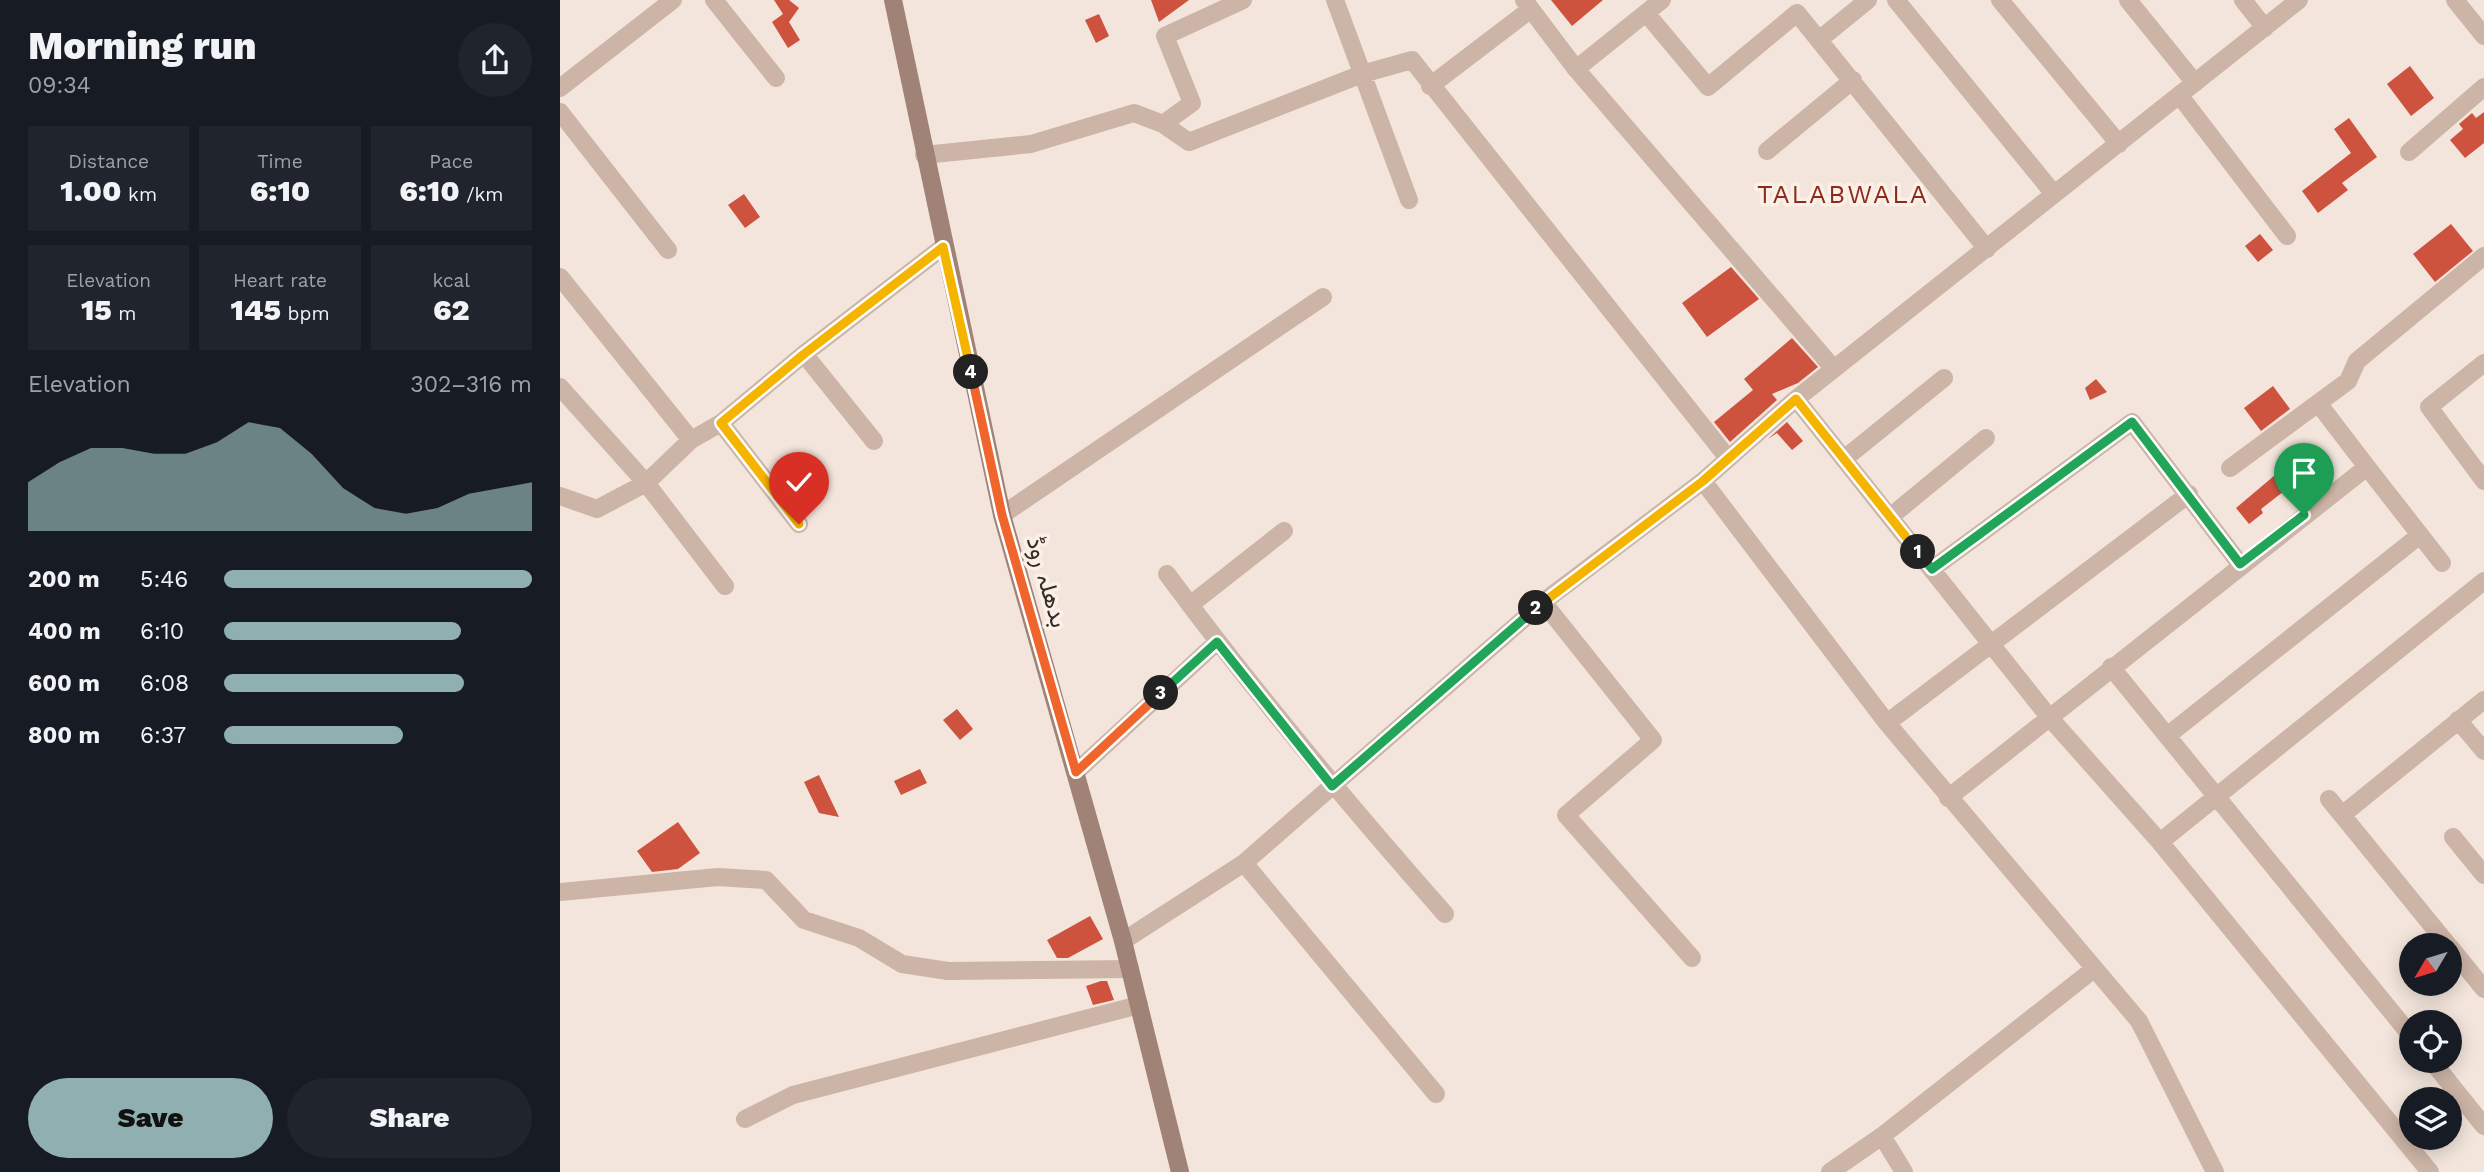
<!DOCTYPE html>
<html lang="en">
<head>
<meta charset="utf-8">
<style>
	body { margin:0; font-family:"Work Sans",Vazirmatn,sans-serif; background:#20242c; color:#f1f3f6; height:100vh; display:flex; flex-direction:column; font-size:26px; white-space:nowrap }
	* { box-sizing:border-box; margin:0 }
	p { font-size:23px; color:#9ea1a6 }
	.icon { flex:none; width:38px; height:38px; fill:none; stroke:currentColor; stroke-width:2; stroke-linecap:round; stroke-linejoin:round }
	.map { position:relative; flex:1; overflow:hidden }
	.drawer { display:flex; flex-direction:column; background:#171b24; width:560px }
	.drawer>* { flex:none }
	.needle { width:46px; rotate:232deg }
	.tools { position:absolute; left:1839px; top:933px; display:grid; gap:14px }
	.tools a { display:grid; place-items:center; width:63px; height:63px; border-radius:50%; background:#171b24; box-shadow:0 4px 18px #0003; font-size:35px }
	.pin { position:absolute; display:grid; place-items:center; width:60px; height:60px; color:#fff; margin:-72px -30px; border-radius:50% 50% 50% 0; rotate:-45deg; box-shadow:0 0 7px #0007 }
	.pin .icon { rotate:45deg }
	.km { position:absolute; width:35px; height:35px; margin:-18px; border-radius:50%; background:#222; color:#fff; font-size:19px; line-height:35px; text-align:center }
	.round { display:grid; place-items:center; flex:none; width:74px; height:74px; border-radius:37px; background:#20242c }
	.overview { display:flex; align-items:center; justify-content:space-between; height:119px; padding:0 28px }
	h1 { font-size:38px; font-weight:800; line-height:52px }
	.figures { display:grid; grid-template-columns:repeat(3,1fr); gap:10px; height:119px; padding:7px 28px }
	.figures div { display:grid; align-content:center; border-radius:0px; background:#20242c; text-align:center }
	.figures b { font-size:30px; font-weight:800 }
	.figures small { font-size:19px; font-weight:400 }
	.figures p { font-size:19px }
	.chart { height:196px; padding:14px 28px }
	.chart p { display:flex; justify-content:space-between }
	.chart svg { width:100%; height:126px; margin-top:7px; fill:#90afb0; opacity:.7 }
	.action { display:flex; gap:14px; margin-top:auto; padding:14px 28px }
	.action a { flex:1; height:80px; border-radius:42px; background:#90afb0; color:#111; font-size:28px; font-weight:800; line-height:80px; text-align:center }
	.action a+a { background:#20242c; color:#f1f3f6 }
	ul { padding:0 28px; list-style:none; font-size:23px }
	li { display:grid; grid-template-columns:112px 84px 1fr; align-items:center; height:52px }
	li i { height:18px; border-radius:9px; background:#90afb0 }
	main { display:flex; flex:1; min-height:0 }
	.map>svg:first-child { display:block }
	.building { fill:#ce533f }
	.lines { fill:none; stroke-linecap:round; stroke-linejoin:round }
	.minor { stroke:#ccb4a6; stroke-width:18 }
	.secondary { stroke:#a08277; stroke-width:18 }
	.split-1-casing { stroke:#fff; stroke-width:14 }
	.split-2-casing { stroke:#fff; stroke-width:14 }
	.split-3-casing { stroke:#fff; stroke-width:14 }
	.split-4-casing { stroke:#fff; stroke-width:14 }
	.split-5-casing { stroke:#fff; stroke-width:14 }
	.split-1 { stroke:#22a559; stroke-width:9 }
	.split-2 { stroke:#f5b400; stroke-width:9 }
	.split-3 { stroke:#22a559; stroke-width:9 }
	.split-4 { stroke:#f0652b; stroke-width:9 }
	.split-5 { stroke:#f5b400; stroke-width:9 }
	.labels { text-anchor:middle; stroke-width:7; stroke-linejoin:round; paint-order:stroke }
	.street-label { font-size:24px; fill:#382b27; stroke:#fbf0e8 }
	.neighbourhood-label { font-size:26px; letter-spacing:2px; fill:#8c2a1b; stroke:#fbf0e8 }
</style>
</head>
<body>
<main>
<section class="drawer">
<div class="overview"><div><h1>Morning run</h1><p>09:34</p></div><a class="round"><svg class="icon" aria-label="share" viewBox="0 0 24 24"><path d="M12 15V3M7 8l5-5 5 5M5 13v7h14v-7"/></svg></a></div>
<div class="figures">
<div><p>Distance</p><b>1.00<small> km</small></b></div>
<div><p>Time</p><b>6:10</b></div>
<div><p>Pace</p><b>6:10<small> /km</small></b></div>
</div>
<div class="figures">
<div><p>Elevation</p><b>15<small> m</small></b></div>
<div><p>Heart rate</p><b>145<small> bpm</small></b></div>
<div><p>kcal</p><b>62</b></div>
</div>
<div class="chart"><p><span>Elevation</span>302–316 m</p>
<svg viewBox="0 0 160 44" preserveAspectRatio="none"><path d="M0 44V27L10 20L20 15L30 15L40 17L50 17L60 13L70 6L80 8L90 17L100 29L110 36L120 38L130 36L140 31L150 29L160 27V44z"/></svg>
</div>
<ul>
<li><b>200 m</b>5:46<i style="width:100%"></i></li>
<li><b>400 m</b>6:10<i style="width:77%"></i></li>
<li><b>600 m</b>6:08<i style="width:78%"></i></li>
<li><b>800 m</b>6:37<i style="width:58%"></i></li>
</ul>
<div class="action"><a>Save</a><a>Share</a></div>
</section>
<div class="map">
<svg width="1924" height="1172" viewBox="0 0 1924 1172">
	<rect width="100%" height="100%" fill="#f3e5db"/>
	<path class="building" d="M214,0H229L239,8L229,22L240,40L228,48L212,22L223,14Z
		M591,0H629L599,22Z
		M991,0H1043L1012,26Z
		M539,14L549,36L536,43L525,20Z
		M1850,66L1874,98L1851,116L1827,84Z
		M1924,112V143L1905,158L1890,140L1903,129L1899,124L1912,113L1916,118Z
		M1789,118L1817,157L1782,183L1788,190L1758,213L1742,191L1791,153L1774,129Z
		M184,194L200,217L185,228L168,205Z
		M1891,224L1913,251L1875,282L1853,254Z
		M1700,234L1713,250L1698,262L1685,246Z
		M1171,267L1199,299L1147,337L1122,303Z
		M1232,338L1258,367L1238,383L1212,394L1217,400L1170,442L1154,422L1193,390L1184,379Z
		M1536,379L1547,392L1530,400L1525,388Z
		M1713,386L1730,409L1701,431L1684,408Z
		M1227,422L1243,441L1232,450L1217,433L1208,439Z
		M1721,470L1733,484L1701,509L1703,513L1689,524L1676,508Z
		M397,709L413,729L400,740L383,720Z
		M360,769L367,783L341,795L334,781Z
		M259,775L279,817L259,813L244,782Z
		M118,822L140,853L118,869L92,872L77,851Z
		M530,916L543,939L508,958H497L487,940Z
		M541,981H547L554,1000L533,1005L526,986Z"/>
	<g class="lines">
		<path class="minor" d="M154,0L216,78
			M775,0L849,200
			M964,0L1016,69L1274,369
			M1336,0L1494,194
			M1440,0L1559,144
			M1568,0L1635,83
			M1683,0L1705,28
			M1895,0L1924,36
			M1086,13L1148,87L1237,13L1427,249
			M1260,39L1308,0
			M1016,69L1102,0
			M870,86L971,9
			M0,88L113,0
			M1620,96L1727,236
			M0,112L108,250
			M603,124L632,103L605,36L683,0
			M1207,151L1293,80
			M1849,152L1924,87
			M364,155L471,144L574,113L603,124L629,142L802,74L852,60L1167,457
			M0,277L131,440
			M244,354L314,441
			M1924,363L1869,407L1924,481
			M0,387L86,483L165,586
			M1236,399L1489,717L1600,842L1870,1172
			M1758,403L1807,467
			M161,423L239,524
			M1284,459L1384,378
			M1670,468L1788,381L1797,361L1924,256
			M1143,481L1327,723L1579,1021L1655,1172
			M0,496L37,509L86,483L131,440L161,423L244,354L383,247
			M442,515L763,297
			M1330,517L1426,438
			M1372,569L1572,422L1680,564
			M607,574C694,692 788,804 885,914
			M983,602L1093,740L1006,815L1132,958
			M630,605L724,531
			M1551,667L1852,1037
			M1898,720L1924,751
			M1327,723L1629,494
			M1607,736L1860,535
			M516,772L657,642
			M1388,798L1807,467L1882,563
			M1769,799L1888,945
			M1782,815L1924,700
			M1893,837L1924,875
			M1600,842L1924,581
			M684,863L876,1094
			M0,892L158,877L206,880L244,920L299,938L342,964L388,971L570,969
			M563,941L684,863L983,602L1143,481L1236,399L1739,0
			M1890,947L1924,989
			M1871,1060L1924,1126
			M185,1119L233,1095L579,1005
			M1322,1136L1344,1172
			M1270,1172L1322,1136L1534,969"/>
		<path class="secondary" d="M333,0L442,515L563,941L620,1172"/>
	</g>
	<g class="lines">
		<defs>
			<path id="split-1" d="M1358,552L1372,569L1572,422L1680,564L1744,515"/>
			<path id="split-2" d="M976,608L1143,481L1236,399L1358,552"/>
			<path id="split-3" d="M601,693L657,642L772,786L976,608"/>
			<path id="split-4" d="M411,372L442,515L516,772L601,693"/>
			<path id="split-5" d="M239,524L161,423L244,354L383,247L411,372"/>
		</defs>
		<use href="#split-1" class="split-1-casing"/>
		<use href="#split-2" class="split-2-casing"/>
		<use href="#split-3" class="split-3-casing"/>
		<use href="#split-4" class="split-4-casing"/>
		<use href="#split-5" class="split-5-casing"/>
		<use href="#split-1" class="split-1"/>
		<use href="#split-2" class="split-2"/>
		<use href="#split-3" class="split-3"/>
		<use href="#split-4" class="split-4"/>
		<use href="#split-5" class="split-5"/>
	</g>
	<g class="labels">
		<g class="street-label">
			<text transform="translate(487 582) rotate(74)" y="8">بدھلہ روڈ</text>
		</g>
		<g class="neighbourhood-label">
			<text x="1283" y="203">TALABWALA</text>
		</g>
	</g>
</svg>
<div class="tools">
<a><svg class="needle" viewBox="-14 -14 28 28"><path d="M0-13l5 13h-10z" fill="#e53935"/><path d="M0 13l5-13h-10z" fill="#9ea1a6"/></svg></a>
<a><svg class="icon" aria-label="locate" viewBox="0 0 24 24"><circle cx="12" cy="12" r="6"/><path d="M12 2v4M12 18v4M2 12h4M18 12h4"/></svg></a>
<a><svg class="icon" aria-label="layers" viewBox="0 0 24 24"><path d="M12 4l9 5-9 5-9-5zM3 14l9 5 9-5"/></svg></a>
</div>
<div class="pin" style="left:1744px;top:515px;background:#1e9e55"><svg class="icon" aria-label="arrive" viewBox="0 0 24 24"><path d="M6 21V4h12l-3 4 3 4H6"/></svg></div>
<div class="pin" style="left:239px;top:524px;background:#d93025"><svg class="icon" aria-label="check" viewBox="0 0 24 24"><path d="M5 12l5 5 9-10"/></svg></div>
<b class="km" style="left:1358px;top:552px">1</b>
<b class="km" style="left:976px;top:608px">2</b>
<b class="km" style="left:601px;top:693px">3</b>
<b class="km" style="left:411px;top:372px">4</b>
</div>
</main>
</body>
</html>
